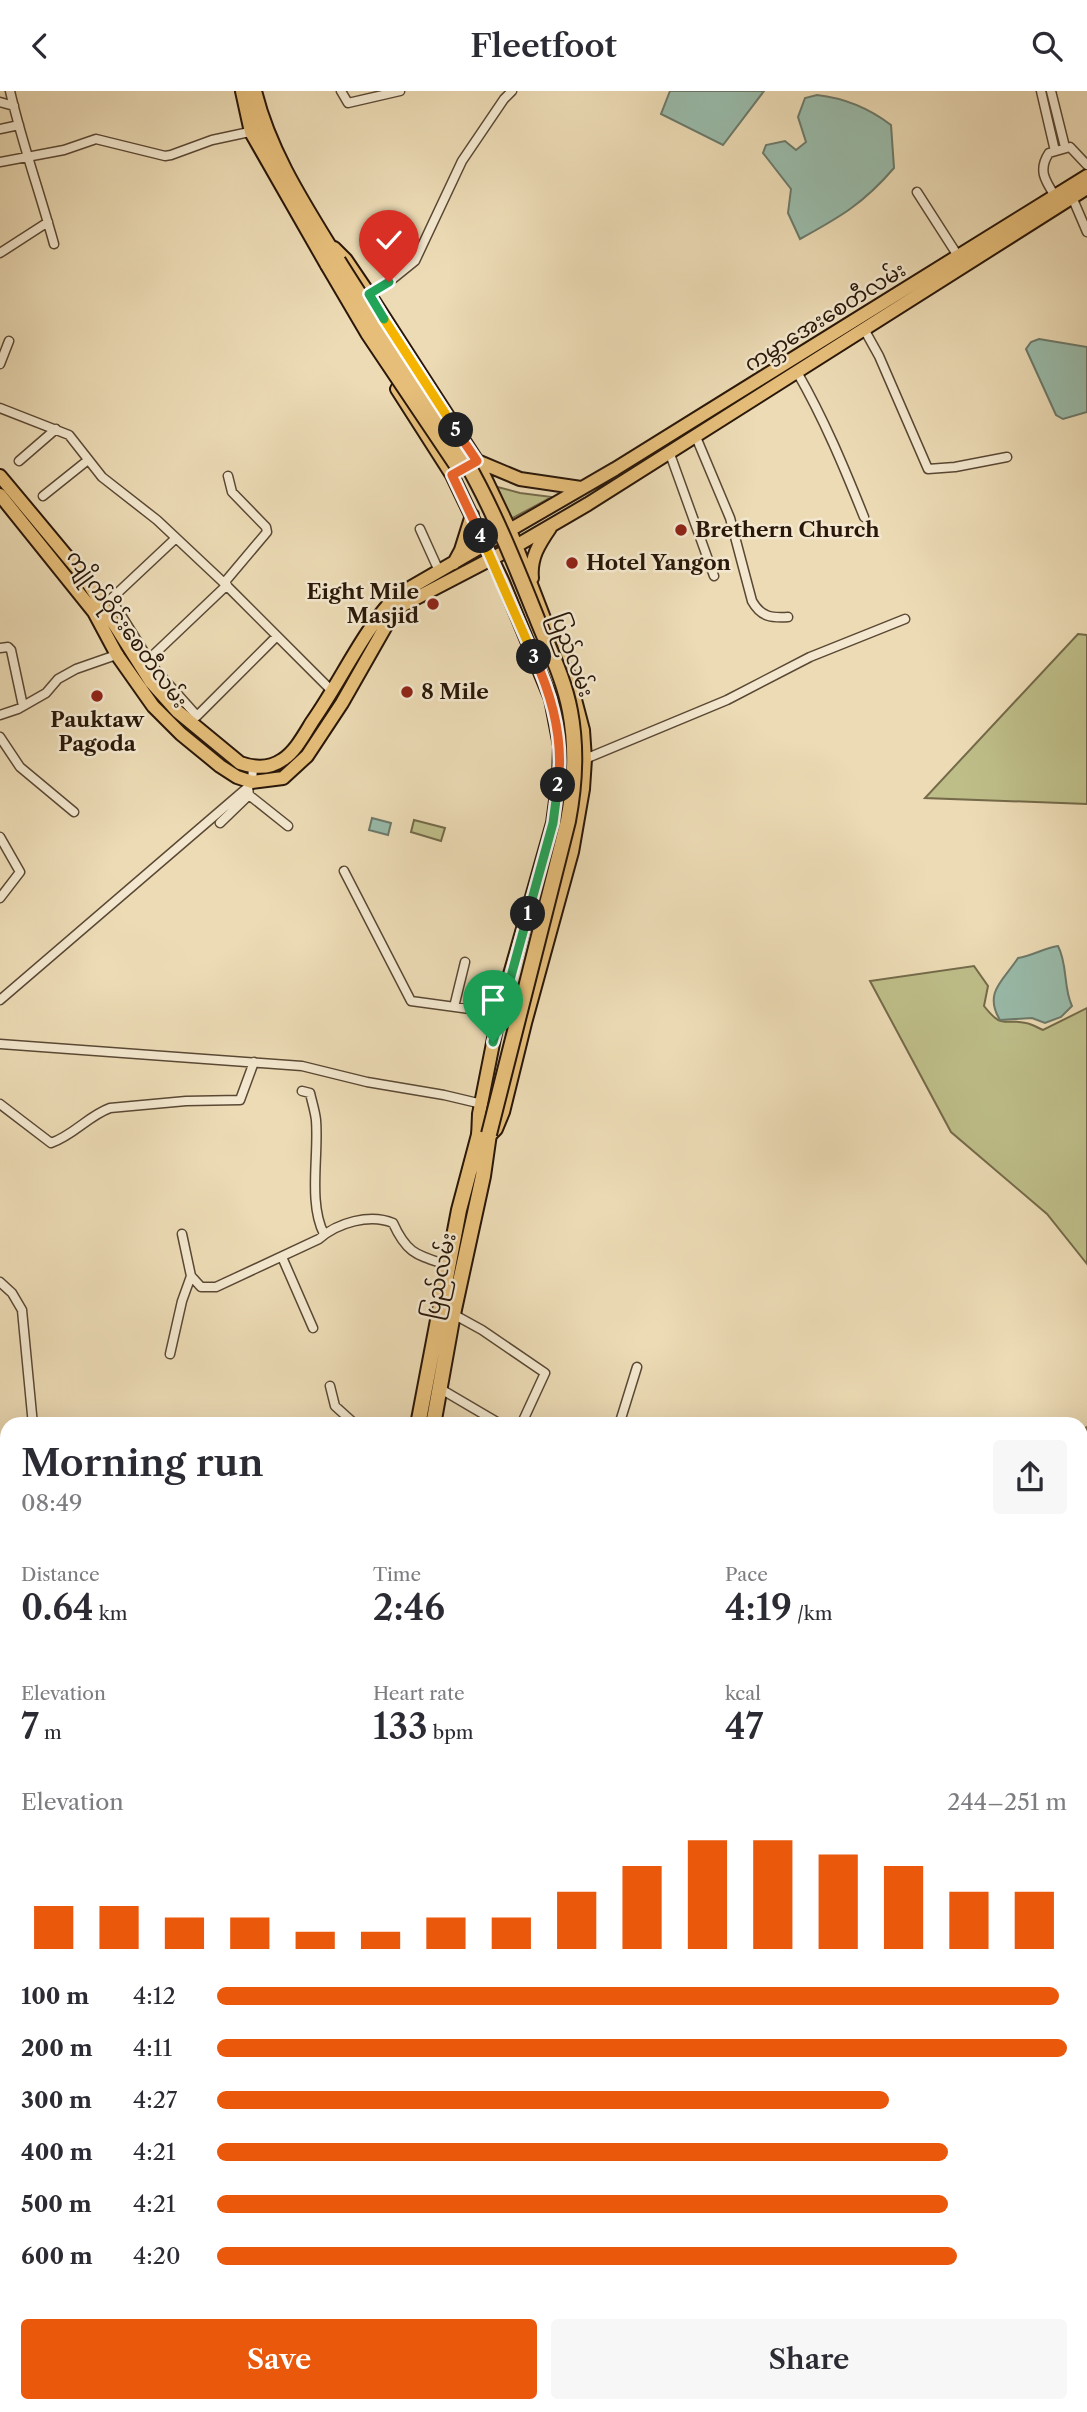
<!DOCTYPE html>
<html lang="en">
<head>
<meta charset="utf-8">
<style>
	body { margin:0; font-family:"Libre Caslon Text","Noto Sans Myanmar",serif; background:#f7f7f7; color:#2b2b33; height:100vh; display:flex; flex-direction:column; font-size:26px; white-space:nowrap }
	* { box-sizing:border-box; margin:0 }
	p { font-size:23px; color:#7c7c81 }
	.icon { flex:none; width:38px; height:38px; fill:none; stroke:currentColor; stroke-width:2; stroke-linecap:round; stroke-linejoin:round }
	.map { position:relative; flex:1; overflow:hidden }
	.details { position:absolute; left:0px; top:1326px; width:1088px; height:996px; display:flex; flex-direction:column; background:#fff; border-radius:21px 21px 0 0; box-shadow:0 7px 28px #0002 }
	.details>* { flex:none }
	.pin { position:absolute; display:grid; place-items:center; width:60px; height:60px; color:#fff; margin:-72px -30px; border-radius:50% 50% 50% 0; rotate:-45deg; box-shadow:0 0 7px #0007 }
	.pin .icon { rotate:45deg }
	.km { position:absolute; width:35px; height:35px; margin:-18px; border-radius:50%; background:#222; color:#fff; font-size:19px; line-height:35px; text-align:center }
	.round { display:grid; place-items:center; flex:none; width:74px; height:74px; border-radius:7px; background:#f7f7f7 }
	.head { display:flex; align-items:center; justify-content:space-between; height:119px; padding:0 21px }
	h1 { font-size:38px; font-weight:600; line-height:52px }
	.metrics { display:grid; grid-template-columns:repeat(3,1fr); gap:10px; height:119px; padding:7px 21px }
	.metrics div { display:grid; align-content:center }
	.metrics b { font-size:35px; font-weight:600 }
	.metrics small { font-size:19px; font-weight:400 }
	.metrics p { font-size:19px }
	.chart { height:196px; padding:14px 21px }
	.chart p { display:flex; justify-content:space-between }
	.chart svg { width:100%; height:126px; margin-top:7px; stroke:#ea580c; stroke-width:6 }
	.cta { display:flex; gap:14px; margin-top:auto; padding:14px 21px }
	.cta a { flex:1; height:80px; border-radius:7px; background:#ea580c; color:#fff; font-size:28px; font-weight:600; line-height:80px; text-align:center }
	.cta a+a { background:#f7f7f7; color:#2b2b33 }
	ul { padding:0 21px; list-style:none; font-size:23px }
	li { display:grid; grid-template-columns:112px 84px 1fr; align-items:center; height:52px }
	li i { height:18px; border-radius:9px; background:#ea580c }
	header { display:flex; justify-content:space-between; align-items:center; height:91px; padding:0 21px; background:#fff; font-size:32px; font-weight:600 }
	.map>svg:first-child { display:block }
	.green { fill:#bebe89; stroke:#746a49; stroke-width:2 }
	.water { fill:#9ba; stroke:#6c796a; stroke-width:2 }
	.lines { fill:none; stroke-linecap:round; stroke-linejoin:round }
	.street-casing { stroke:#5a4834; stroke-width:11 }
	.primary-casing { stroke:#291709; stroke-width:16 }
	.highway-casing { stroke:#291709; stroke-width:18 }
	.street { stroke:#f3e8cf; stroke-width:8 }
	.primary { stroke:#e6be7a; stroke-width:12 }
	.highway { stroke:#e6be7a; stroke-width:14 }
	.highway-bridge-casing { stroke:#291709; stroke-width:18; stroke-linecap:butt }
	.highway-bridge { stroke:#e6be7a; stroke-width:14 }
	.split-1-casing { stroke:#fff; stroke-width:14 }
	.split-2-casing { stroke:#fff; stroke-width:14 }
	.split-3-casing { stroke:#fff; stroke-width:14 }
	.split-4-casing { stroke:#fff; stroke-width:14 }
	.split-5-casing { stroke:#fff; stroke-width:14 }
	.split-6-casing { stroke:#fff; stroke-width:14 }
	.split-7-casing { stroke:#fff; stroke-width:14 }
	.split-1 { stroke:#22a559; stroke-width:9 }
	.split-2 { stroke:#22a559; stroke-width:9 }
	.split-3 { stroke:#f0652b; stroke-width:9 }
	.split-4 { stroke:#f5b400; stroke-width:9 }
	.split-5 { stroke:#f0652b; stroke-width:9 }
	.split-6 { stroke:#f5b400; stroke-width:9 }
	.split-7 { stroke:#22a559; stroke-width:9 }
	.poi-dot { fill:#8f2418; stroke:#f3e8cf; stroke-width:2.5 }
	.labels { text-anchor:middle; stroke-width:5; stroke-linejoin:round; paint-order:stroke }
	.street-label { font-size:21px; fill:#291709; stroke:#f3e8cf }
	.poi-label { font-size:21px; font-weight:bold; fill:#291709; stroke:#f3e8cf; text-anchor:start }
</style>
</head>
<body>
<header><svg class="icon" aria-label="back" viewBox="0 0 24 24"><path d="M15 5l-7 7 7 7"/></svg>Fleetfoot<svg class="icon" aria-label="search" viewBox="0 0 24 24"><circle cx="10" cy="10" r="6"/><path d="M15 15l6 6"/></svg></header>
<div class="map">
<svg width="1087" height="2321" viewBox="0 0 1087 2321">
	<rect width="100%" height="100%" fill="#ecdbb5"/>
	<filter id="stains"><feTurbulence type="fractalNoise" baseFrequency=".00286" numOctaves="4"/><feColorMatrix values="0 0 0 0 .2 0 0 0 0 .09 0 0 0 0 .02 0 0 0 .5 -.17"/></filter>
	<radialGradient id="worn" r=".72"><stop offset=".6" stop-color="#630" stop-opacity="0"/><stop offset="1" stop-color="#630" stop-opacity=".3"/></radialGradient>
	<path class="green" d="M490,394L520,402L552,406L509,429Z
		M1078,543L1087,544V713L925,707Z
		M414,729L445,737L441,750L411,741Z
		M974,875L988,895L984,915C1003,939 1003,927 1026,932C1032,933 1038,937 1043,939L1087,917V1173L1047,1123L951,1041L870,890Z
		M1087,1336V1372L1082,1369V1338Z"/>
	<path class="water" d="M670,0H764L723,54L661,23Z
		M817,4C844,7 870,18 891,34L894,77C863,113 840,126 800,148L788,122L791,98L763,62L766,54L785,50L796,59L806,51L798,26L805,7Z
		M1039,248L1087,256V321L1063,328L1056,324L1026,258L1031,251Z
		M372,727L391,732L388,744L369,739Z
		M1058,855C1068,874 1063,896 1072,915L1061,926L1045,932L1032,927L1000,929C983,901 1004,889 1018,867C1032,865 1044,857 1058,855Z
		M0,2307L7,2308V2315H77L78,2321H0Z"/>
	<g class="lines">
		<defs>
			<path id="street" d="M10,0C22,52 40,102 54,153
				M341,0L348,12L400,0
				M1041,0L1055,60
				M1051,0L1065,56
				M0,11L14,15
				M0,38L19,34
				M0,71L64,59L96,48L165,65L171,64L212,49L254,40
				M917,101L958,165
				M1072,106L1087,141
				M1057,108C1046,91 1037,80 1049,62L1070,56L1087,74
				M0,162L48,131
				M369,203L389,191L415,170L462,70L504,8L512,0
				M864,238L879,265L928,378L955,376L1007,366
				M0,273L9,250
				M797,281C824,328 844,376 864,426
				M0,317L69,344L102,386L157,429L224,492L333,601
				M696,346L730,427L752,510C761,526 771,527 788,526
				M670,363L714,485
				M19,370L56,338
				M43,405L88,369
				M420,438L439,480
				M176,447L111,508L154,577L197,625L277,545
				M224,492L267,441L266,436L232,401L228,385
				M0,557L8,556L11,559L23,615
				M148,569L227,494
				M0,624L18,618L46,602L58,588L76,578L119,563
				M0,646L20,676L74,721
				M585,668L727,609L810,566L905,528
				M249,704L288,735
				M220,732L249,704L248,696L252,691L253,676
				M0,746L20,781L0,807
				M344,780L411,910L499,922
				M0,909L248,696
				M454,916L465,871
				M0,953L302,975L367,991L444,1004L482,1013
				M302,1000L310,1002C312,1011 315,1020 316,1029C319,1064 308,1112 324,1143
				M0,1013L51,1052C74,1044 88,1025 110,1017L186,1010L240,1009L254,971
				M182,1143L191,1185L201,1196H216L319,1148C337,1132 370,1122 393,1132C407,1163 417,1164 447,1174
				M282,1166L313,1237
				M0,1191L12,1202L22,1219L33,1334
				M453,1223L482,1239L545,1282L521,1334
				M170,1263L182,1210L191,1185
				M330,1295L335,1315L356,1334
				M439,1297L502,1334
				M619,1334L637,1276
				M0,1393L7,1392
				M1082,1412L1087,1420
				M0,1502L7,1500
				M0,1556L7,1554
				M0,1759L7,1773
				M0,1926L7,1928
				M1082,1950L1087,1949
				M0,2030L7,2033
				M663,2315L664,2321
				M745,2315V2321
				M821,2315L824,2321
				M933,2315V2320"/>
			<path id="primary" d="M334,157L346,169L369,203L477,370L510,439L547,535
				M397,298L452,384L503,491L551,608L560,655L559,687L553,732L499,922L479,1023L478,1047
				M477,370L520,388L581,397
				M0,385L85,487L151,591L177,620L240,672C254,677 269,678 282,669C295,661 304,644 312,631C341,590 362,541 396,505L615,378L1087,85
				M0,404L94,521L117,564L153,615L181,643L220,675L237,686L252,691L283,687L307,665L342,612L387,533L403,514L516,455L588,413L1087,97
				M454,472L461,459L472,424
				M532,487C530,467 539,453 550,437
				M491,1043L496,1038L503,1021L525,932L572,761L583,698L585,668L583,639L568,582L555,556
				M1082,2221H1087
				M0,2270H7
				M235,2315L251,2321
				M523,2321L548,2315"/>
			<path id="highway" d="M243,0L252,41L328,174
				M254,0C269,62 305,116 338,170
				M418,1334L459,1119L480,1040
				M433,1334L453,1223L483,1085L489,1043
				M224,2315L229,2321
				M279,2315L283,2321
				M249,2321L251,2315
				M265,2321L266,2315"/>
		</defs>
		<use href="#street" class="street-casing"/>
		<use href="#primary" class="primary-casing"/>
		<use href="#highway" class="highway-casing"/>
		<use href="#street" class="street"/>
		<use href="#primary" class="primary"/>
		<use href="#highway" class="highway"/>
		<defs>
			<path id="highway-bridge" d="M338,170C380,237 425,303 466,371C494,420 515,473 536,525C548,556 564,587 570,620C577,657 575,693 568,730L489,1043
				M328,174L368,242L456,373"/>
		</defs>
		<use href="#highway-bridge" class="highway-bridge-casing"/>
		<use href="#highway-bridge" class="highway-bridge"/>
	</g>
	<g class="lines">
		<defs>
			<path id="split-1" d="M493,951L528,823"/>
			<path id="split-2" d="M528,823L553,732L558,694"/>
			<path id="split-3" d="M534,566C553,607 564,649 558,694"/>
			<path id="split-4" d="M481,445L534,566"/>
			<path id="split-5" d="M456,339L477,370L452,384L481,445"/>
			<path id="split-6" d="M384,228L456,339"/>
			<path id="split-7" d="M384,228L369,203L389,191"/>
		</defs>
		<use href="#split-1" class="split-1-casing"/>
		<use href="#split-2" class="split-2-casing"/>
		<use href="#split-3" class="split-3-casing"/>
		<use href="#split-4" class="split-4-casing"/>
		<use href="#split-5" class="split-5-casing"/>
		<use href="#split-6" class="split-6-casing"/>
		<use href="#split-7" class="split-7-casing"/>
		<use href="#split-1" class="split-1"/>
		<use href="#split-2" class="split-2"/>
		<use href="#split-3" class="split-3"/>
		<use href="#split-4" class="split-4"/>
		<use href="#split-5" class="split-5"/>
		<use href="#split-6" class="split-6"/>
		<use href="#split-7" class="split-7"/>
	</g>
	<g class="poi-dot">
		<circle cx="681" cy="439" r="7"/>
		<circle cx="572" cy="472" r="7"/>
		<circle cx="433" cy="513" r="7"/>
		<circle cx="407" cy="601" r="7"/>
		<circle cx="97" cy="605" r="7"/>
	</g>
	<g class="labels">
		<g class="street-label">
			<text transform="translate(825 226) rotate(-32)" y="7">ကမ္ဘာအေးစေတီလမ်း</text>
			<text transform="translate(127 538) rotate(54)" y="7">ကျိုက်ဝိုင်းစေတီလမ်း</text>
			<text transform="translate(572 564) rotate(70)" y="7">ပြည်လမ်း</text>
			<text transform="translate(440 1185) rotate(-78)" y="7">ပြည်လမ်း</text>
		</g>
		<g class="poi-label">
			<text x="695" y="446">Brethern Church</text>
			<text x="586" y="479">Hotel Yangon</text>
			<text x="419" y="508" text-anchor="end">Eight Mile<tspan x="419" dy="24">Masjid</tspan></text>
			<text x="421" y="608">8 Mile</text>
			<text x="97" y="636" text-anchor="middle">Pauktaw<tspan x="97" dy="24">Pagoda</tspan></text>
		</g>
	</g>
	<rect width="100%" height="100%" filter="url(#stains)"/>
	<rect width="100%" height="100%" fill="url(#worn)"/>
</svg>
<div class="pin" style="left:493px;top:951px;background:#1e9e55"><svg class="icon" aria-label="arrive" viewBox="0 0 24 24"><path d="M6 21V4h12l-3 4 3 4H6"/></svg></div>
<div class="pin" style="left:389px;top:191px;background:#d93025"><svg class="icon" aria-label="check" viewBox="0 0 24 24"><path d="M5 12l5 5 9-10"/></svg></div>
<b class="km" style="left:528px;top:823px">1</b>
<b class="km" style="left:558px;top:694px">2</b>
<b class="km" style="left:534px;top:566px">3</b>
<b class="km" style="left:481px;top:445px">4</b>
<b class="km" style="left:456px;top:339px">5</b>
<section class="details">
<div class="head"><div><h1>Morning run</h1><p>08:49</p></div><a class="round"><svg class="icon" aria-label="share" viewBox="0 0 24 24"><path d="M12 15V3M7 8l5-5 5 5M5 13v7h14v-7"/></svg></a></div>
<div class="metrics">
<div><p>Distance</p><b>0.64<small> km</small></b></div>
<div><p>Time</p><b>2:46</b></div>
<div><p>Pace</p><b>4:19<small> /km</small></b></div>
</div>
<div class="metrics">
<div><p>Elevation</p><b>7<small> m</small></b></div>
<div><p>Heart rate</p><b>133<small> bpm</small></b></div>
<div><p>kcal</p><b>47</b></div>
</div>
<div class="chart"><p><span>Elevation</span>244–251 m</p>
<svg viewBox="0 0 160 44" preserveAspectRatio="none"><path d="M5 44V29M15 44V29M25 44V33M35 44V33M45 44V38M55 44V38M65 44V33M75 44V33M85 44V24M95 44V15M105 44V6M115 44V6M125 44V11M135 44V15M145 44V24M155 44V24"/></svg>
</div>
<ul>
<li><b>100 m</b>4:12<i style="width:99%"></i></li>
<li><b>200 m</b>4:11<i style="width:100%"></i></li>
<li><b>300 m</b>4:27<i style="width:79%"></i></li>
<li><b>400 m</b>4:21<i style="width:86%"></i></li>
<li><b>500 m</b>4:21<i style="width:86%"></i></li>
<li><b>600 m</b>4:20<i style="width:87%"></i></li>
</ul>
<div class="cta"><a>Save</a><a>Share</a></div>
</section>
</div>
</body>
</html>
